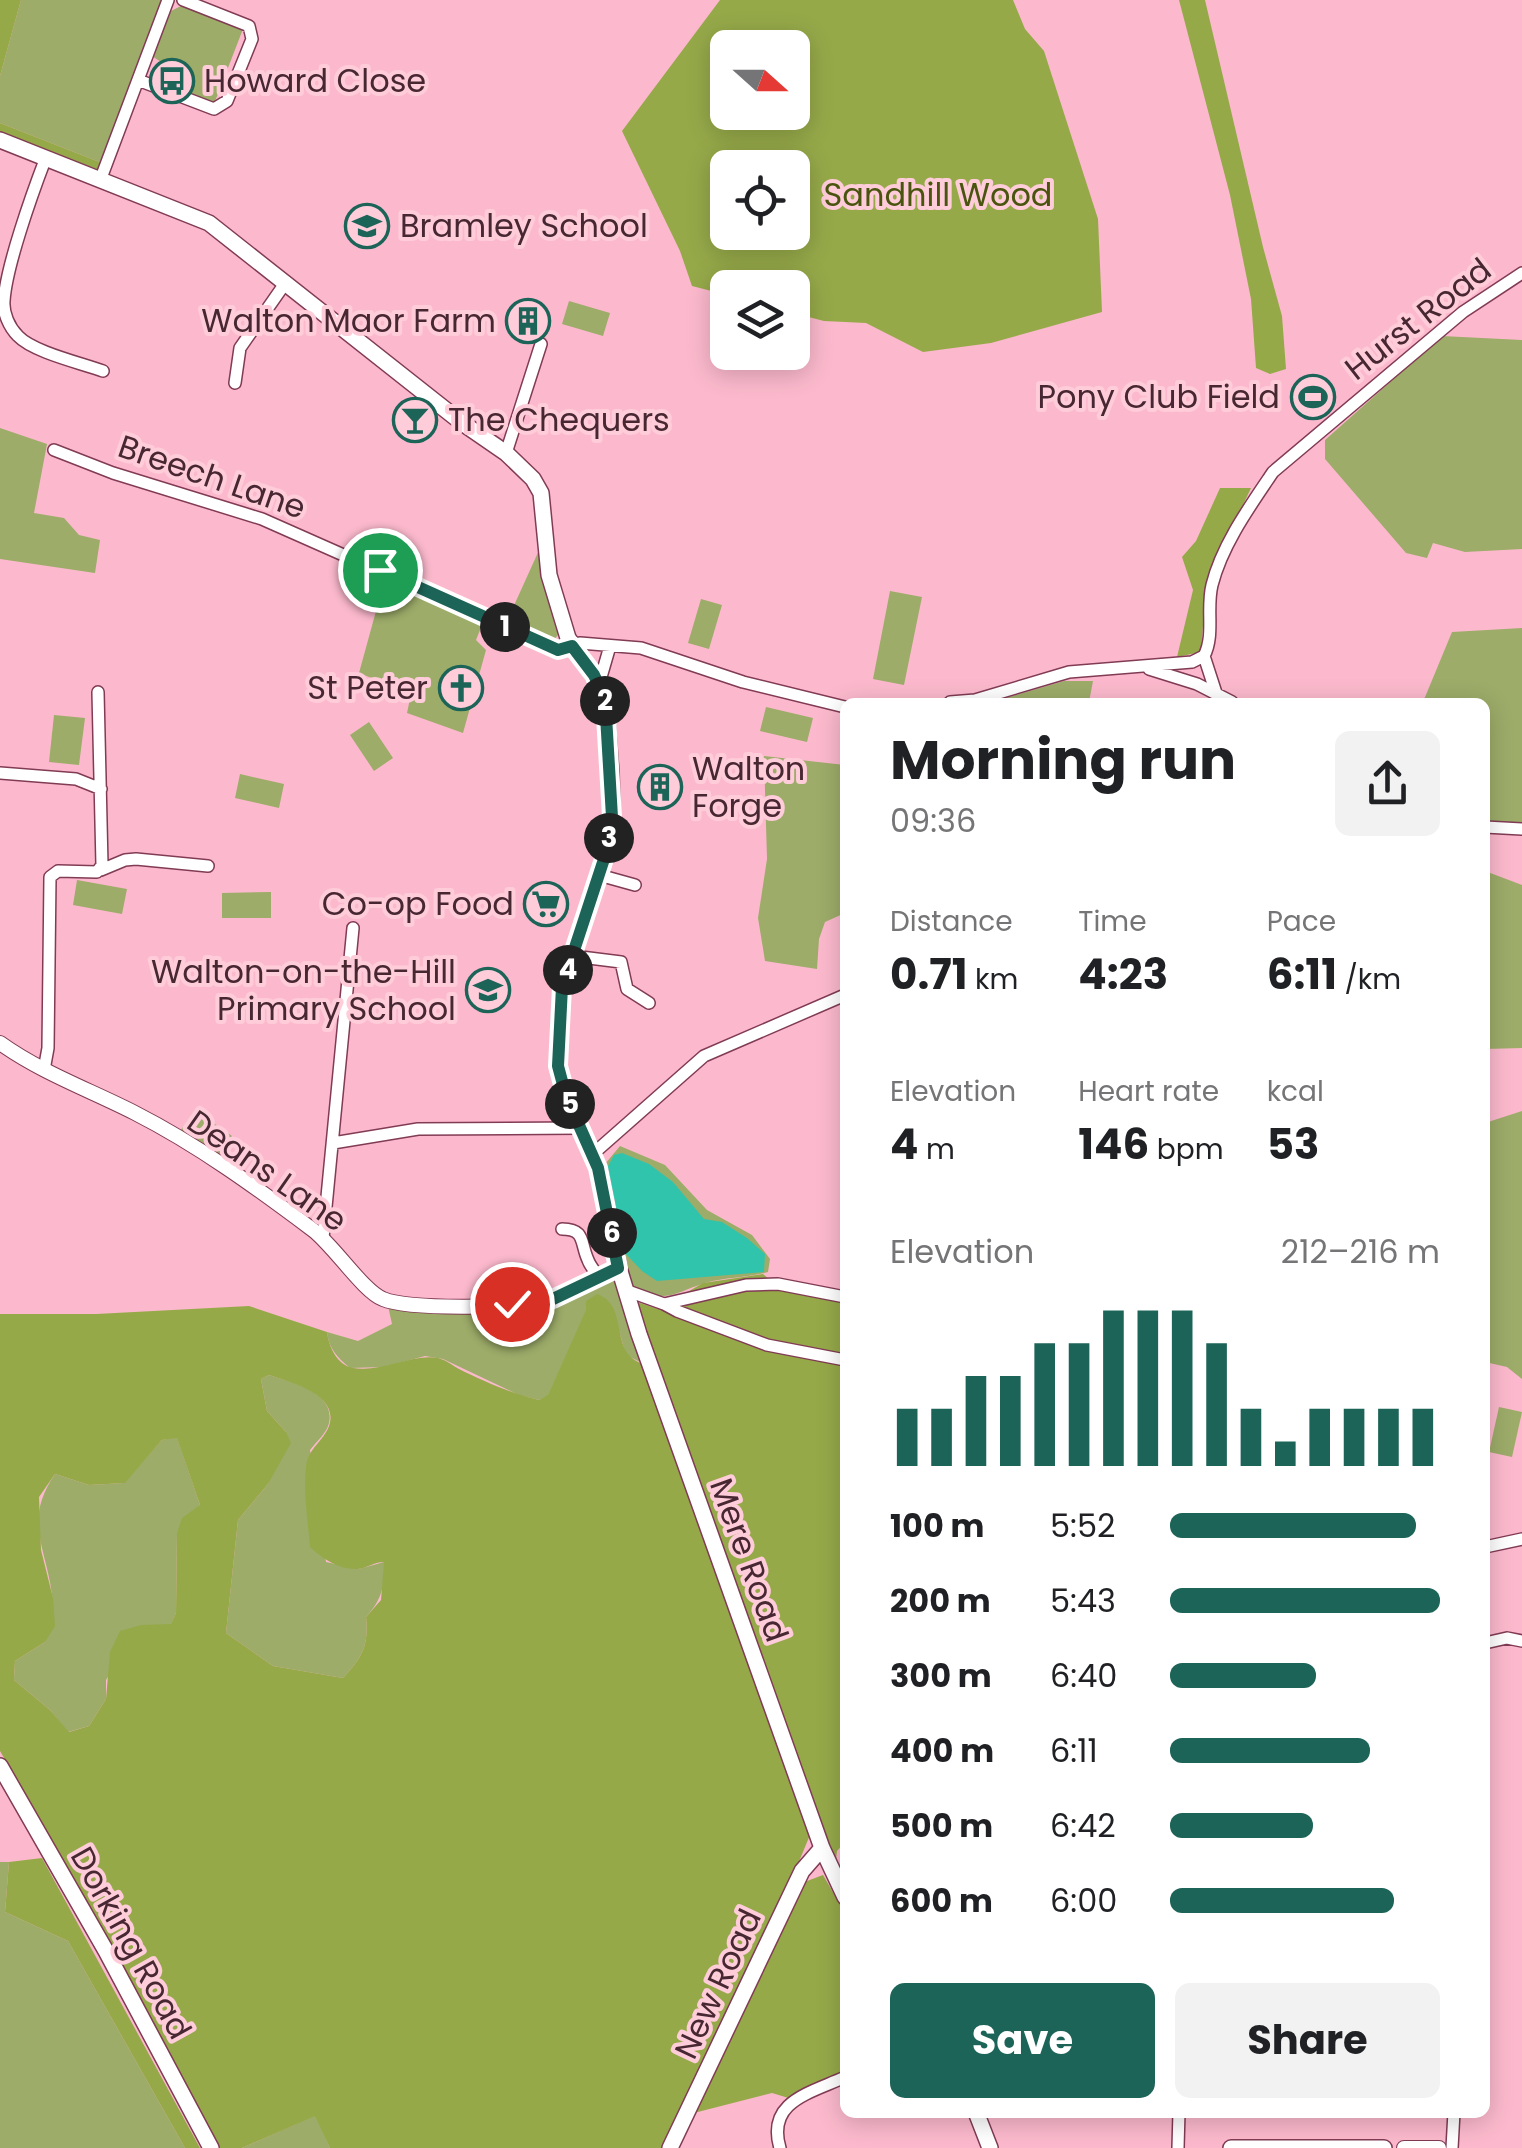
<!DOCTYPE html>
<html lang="en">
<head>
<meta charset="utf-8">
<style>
	body { margin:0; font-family:Poppins,sans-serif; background:#f2f2f2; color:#202124; height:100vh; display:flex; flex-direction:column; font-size:38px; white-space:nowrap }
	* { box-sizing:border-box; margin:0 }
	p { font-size:32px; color:#757577 }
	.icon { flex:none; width:55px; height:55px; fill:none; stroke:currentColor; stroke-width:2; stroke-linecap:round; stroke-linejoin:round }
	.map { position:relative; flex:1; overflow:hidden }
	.side { position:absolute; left:840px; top:698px; width:650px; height:1420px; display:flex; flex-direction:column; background:#fff; border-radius:15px; box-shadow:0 5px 25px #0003 }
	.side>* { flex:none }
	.needle { width:65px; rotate:111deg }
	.fabs { position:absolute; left:710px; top:30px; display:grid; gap:20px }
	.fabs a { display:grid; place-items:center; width:100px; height:100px; border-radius:15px; background:#fff; box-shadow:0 5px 25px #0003; font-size:50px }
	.pin { position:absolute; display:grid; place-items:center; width:85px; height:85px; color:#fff; margin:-42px; border:5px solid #fff; border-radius:50%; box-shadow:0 2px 10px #0007 }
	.km { position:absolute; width:50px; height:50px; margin:-25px; border-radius:50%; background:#222; color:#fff; font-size:28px; line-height:50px; text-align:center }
	.round { display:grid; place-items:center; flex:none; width:105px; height:105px; border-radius:15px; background:#f2f2f2 }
	.summary { display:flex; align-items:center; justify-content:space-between; height:170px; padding:0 50px }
	h1 { font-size:55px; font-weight:700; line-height:75px }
	.figures { display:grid; grid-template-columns:repeat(3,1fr); gap:15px; height:170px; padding:10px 50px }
	.figures div { display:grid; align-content:center }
	.figures b { font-size:42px; font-weight:700 }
	.figures small { font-size:28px; font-weight:400 }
	.figures p { font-size:28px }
	.chart { height:280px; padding:20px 50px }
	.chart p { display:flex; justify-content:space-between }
	.chart svg { width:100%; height:180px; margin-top:10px; stroke:#1d6458; stroke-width:6 }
	.primary-button { display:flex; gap:20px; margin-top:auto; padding:20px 50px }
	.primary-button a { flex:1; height:115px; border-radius:15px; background:#1d6458; color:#fff; font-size:40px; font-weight:700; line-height:115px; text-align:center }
	.primary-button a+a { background:#f2f2f2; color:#202124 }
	ul { padding:0 50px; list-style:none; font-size:32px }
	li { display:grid; grid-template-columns:160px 120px 1fr; align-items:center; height:75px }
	li i { height:25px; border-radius:12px; background:#1d6458 }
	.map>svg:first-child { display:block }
	.green { fill:#9dac69 }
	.forest { fill:#96a949; fill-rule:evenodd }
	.water { fill:#31c4ac }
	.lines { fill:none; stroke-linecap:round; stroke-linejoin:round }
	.minor-casing { stroke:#813b54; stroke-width:14 }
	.tertiary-casing { stroke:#813b54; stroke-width:16 }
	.secondary-casing { stroke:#813b54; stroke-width:18 }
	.minor { stroke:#fff; stroke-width:11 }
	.tertiary { stroke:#fff; stroke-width:14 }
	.secondary { stroke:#fff; stroke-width:15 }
	.route-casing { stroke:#fff; stroke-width:20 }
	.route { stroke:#1d6458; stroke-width:12 }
	.labels { text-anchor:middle; stroke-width:8; stroke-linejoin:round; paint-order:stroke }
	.poi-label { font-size:32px; fill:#472731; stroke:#ffccda; text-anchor:end }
	.park-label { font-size:32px; fill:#49550e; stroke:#ffccda }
	.street-label { font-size:32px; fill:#472731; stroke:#ffccda }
</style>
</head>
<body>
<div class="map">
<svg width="1522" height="2148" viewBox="0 0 1522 2148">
	<rect width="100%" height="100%" fill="#fcb9cd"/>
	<path class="green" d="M21,0H165L102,163L0,123V76Z
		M183,5L243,29L214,104L161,85L167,72L164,64L152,56L171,11Z
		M569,301L610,313L603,336L562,324Z
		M1442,336L1522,340V549L1465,552L1433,543L1427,558L1406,553L1325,459V440Z
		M0,428L47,444L34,513L64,518L79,535L100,540L95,573L0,559Z
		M540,548L546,593L558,635L553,641L507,621Z
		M389,578L484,620L476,640L486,650L463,733L407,713L411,694L359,673L376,611Z
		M890,591L922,597L904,685L873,679Z
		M701,599L722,605L709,649L688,643Z
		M1522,628V823L1488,822L1485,821V702H1423L1452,632Z
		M1064,681H1093L1089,702H992Z
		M766,707L813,718L807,742L760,731Z
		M54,715L85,718L79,765L49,762Z
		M369,722L393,758L374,771L350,735Z
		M764,756L845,765V913L825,922L819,939L817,969L765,961L758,918L767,859Z
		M240,774L284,784L279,808L235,798Z
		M1485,871L1522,885V1048L1485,1049Z
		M77,880L127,889L122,914L73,905Z
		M271,892V918H222V893Z
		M195,1110L232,1136L217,1157L180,1131Z
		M1522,1111V1379L1507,1367L1485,1362V1123Z
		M620,1146L665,1165L707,1210L752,1235L770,1259L768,1272C748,1278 726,1277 705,1283C676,1292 661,1307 631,1284L605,1164Z
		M611,1277L615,1279L644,1364L626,1355L615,1317L587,1310L548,1396L539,1400L519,1395L443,1359L425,1356L384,1367L350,1368C337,1357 329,1349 327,1332L358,1341L392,1324L388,1306L529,1309Z
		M269,1375C290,1382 336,1392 329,1423C327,1433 316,1442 310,1450L326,1562L359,1569L384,1562C384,1587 383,1598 366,1617C369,1645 362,1658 343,1678L273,1666L226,1633L238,1520L268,1484L286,1432L267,1411L261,1379Z
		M1499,1407L1522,1412L1512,1457L1489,1452Z
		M177,1437L200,1505L177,1533L176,1613L171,1625H141L106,1680V1699L89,1726L68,1732L50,1710L14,1680L15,1661L45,1642C48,1627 54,1609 52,1595C46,1546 23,1521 55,1474L89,1485L124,1483L162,1440Z
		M0,1862H9L5,1912L68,1941L185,2148H0Z
		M316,2115L330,2148H242Z"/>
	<path class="forest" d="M0,0H21L0,76Z
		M720,0H1013L1025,29L1044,51L1098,219L1102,312L991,343L923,352L866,323L824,321L793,313L792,288H728L727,295L692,286L680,251L622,131ZM728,48H792V112H728ZM728,168H792V232H728Z
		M1179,0H1205L1263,247L1282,316L1286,369L1270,374L1256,368L1251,299L1230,195Z
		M0,123L102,163L99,170L0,133Z
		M1220,488H1251L1213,569L1204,612L1201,652L1177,657L1193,590L1182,557L1196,541Z
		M763,1274L778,1287L845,1300V1842L837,1851L836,1860L817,1818L634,1301L658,1309L703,1283Z
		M597,1294C631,1306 607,1354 644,1364L810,1835L795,1871L807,1881L823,1875L845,1913V2077L795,2100L772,2093L686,2115L670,2148H330L315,2116L242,2148H219L104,1931L0,1751V1314H96L249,1306L327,1332C329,1347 337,1365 353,1368C381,1373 413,1353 438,1358C446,1360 452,1365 459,1369C483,1381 513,1394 539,1400L548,1395L586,1310V1301ZM269,1375C289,1382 340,1394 329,1426C323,1442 308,1448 306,1467C303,1493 308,1521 310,1547C323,1559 339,1570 358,1569C368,1568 373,1562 384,1562L381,1600L366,1617C369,1645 362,1658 343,1678L273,1666L226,1633L238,1520L268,1484L291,1443L286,1432L267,1411L261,1379ZM177,1438L200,1505L182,1518L177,1533L176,1613L171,1624L141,1625L120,1631L110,1652L106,1699L89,1726L69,1732L50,1710L14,1680L15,1661L45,1642L55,1626L53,1598L41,1550L39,1497L55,1474L89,1485L125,1483L162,1440Z
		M42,1858L200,2148H185L68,1941L5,1912L9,1862Z"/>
	<path class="water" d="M622,1153L649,1164L673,1182L704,1219L722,1222L747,1238L765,1254L764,1272L657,1281L642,1271L624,1252L607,1168L614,1155Z"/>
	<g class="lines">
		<defs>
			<path id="minor" d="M138,80L214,109L227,101L252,39L249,26L183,0
				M45,160C32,194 6,267 4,301C3,313 9,327 18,336C33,352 81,363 103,371
				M101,178L168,0
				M235,383L240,348L286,282
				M54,450L113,473L262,519L558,650L580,643L641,648L743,682L845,707
				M506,453L541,344
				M1204,656C1215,635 1206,609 1212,585C1222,545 1250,506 1273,472L1463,312L1522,273
				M1204,656L1216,693
				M1149,669L1197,684L1232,702
				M599,684L610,646
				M950,702L975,700L1069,672L1192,662L1204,656
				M0,773L76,779L101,789
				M1485,827L1522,829
				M101,870L125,860L136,859L208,866
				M599,875L635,885
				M573,956L621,962L627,989L649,1003
				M44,1070L48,1048L50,877L58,871L97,872L102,865L98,692
				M333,1143L418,1129L582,1128
				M594,1153L704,1056L845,995
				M562,1229C586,1229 580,1243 588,1260C590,1266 595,1271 598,1276
				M323,1238L353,928
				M625,1290L664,1304L746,1285L778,1284L845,1297
				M664,1304L677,1311L767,1345L845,1360
				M1485,1547L1522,1539
				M1485,1643L1507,1638L1522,1641
				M780,2148C766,2101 811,2093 845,2077
				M1178,2148L1179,2112
				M1452,2148L1454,2112"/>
			<path id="tertiary" d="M0,1043C42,1073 90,1090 135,1113C198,1145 257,1188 313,1230C334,1246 364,1292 383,1299C409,1310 522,1308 550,1300C574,1292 595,1278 619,1268
				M1404,2148H1439"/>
			<path id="secondary" d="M0,140L209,223L461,422L506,453L533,479L541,493L549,575L568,638L599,684L605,699L611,772L612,817L605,856L562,987L558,1066L566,1096L599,1169L619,1268L639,1334L822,1848L845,1897
				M0,1766L106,1951L211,2148
				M976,2112L990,2148
				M670,2148L802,1871L822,1848
				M1231,2148H1384"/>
		</defs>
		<use href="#minor" class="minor-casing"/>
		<use href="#tertiary" class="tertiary-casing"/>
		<use href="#secondary" class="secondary-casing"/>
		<use href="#minor" class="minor"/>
		<use href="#tertiary" class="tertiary"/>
		<use href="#secondary" class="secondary"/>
	</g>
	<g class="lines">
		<defs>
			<path id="route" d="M380,570L558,650L572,646L594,675L605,699L612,817L605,856L562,987L558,1066L566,1096L598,1168L618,1268L553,1299L512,1304"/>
		</defs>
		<use href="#route" class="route-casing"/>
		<use href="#route" class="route"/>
	</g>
	<defs>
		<symbol id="bus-ring" viewBox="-11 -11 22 22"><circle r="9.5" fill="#ffccda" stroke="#1d6458" stroke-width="1.5"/><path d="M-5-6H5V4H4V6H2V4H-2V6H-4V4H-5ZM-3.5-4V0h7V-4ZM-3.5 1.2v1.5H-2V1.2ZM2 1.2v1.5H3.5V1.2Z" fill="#1d6458"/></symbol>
		<symbol id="school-ring" viewBox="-11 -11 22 22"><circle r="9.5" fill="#ffccda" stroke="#1d6458" stroke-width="1.5"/><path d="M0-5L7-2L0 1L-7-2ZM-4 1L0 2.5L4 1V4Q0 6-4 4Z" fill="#1d6458"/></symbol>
		<symbol id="building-ring" viewBox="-11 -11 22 22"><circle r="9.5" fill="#ffccda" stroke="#1d6458" stroke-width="1.5"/><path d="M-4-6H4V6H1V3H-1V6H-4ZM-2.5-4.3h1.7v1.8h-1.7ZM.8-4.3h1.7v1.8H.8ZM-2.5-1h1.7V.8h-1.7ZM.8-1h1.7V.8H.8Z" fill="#1d6458"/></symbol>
		<symbol id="stadium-ring" viewBox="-11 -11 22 22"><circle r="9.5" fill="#ffccda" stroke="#1d6458" stroke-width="1.5"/><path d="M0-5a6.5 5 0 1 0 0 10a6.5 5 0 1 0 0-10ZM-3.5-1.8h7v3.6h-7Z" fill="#1d6458"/></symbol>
		<symbol id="bar-ring" viewBox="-11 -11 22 22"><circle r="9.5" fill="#ffccda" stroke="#1d6458" stroke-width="1.5"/><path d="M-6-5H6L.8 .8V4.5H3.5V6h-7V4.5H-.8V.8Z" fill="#1d6458"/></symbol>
		<symbol id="church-ring" viewBox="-11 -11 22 22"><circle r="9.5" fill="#ffccda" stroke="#1d6458" stroke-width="1.5"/><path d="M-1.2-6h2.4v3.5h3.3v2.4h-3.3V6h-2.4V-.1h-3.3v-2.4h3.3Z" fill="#1d6458"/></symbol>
		<symbol id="supermarket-ring" viewBox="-11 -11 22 22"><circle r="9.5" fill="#ffccda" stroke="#1d6458" stroke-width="1.5"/><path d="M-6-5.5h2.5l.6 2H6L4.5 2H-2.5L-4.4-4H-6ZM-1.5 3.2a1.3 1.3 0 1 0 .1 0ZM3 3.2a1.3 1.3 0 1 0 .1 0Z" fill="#1d6458"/></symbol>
	</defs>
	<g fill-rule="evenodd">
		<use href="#bus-ring" x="147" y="56" width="50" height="50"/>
		<use href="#school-ring" x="342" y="201" width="50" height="50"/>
		<use href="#building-ring" x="503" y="296" width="50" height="50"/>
		<use href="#stadium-ring" x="1288" y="372" width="50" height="50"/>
		<use href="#bar-ring" x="390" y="395" width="50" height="50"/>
		<use href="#church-ring" x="436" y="663" width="50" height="50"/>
		<use href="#building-ring" x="635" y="762" width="50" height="50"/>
		<use href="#supermarket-ring" x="521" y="879" width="50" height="50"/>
		<use href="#school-ring" x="463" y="965" width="50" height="50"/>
	</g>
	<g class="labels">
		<g class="poi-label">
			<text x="204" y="92" text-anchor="start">Howard Close</text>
			<text x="400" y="237" text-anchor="start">Bramley School</text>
			<text x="496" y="332">Walton Maor Farm</text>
			<text x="1280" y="408">Pony Club Field</text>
			<text x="448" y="431" text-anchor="start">The Chequers</text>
			<text x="428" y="699">St Peter</text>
			<text x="692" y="780" text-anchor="start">Walton<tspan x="692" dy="37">Forge</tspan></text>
			<text x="514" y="915">Co-op Food</text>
			<text x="456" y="983">Walton-on-the-Hill<tspan x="456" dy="37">Primary School</tspan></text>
		</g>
		<g class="park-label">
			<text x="938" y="206">Sandhill Wood</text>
		</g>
		<g class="street-label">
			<text transform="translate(1418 319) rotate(-38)" y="11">Hurst Road</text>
			<text transform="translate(212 477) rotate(19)" y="11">Breech Lane</text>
			<text transform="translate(267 1171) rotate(35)" y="11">Deans Lane</text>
			<text transform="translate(749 1560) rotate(70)" y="11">Mere Road</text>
			<text transform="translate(131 1943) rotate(61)" y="11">Dorking Road</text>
			<text transform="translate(718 1984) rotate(-65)" y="11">New Road</text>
		</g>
	</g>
</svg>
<div class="fabs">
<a><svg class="needle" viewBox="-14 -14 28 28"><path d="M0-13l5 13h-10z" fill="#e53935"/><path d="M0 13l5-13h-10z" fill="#757577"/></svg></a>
<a><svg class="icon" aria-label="locate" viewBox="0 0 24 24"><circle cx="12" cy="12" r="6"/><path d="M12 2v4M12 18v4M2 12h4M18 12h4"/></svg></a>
<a><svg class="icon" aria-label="layers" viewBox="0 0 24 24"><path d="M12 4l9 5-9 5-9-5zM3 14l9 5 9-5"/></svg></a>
</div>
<div class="pin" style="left:380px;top:570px;background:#1e9e55"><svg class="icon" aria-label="arrive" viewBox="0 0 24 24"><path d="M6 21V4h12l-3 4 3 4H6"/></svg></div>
<div class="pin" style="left:512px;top:1304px;background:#d93025"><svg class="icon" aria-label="check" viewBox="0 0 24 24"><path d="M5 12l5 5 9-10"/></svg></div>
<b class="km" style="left:505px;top:627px">1</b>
<b class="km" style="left:605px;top:701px">2</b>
<b class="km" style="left:609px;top:838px">3</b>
<b class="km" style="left:568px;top:970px">4</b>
<b class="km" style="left:570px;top:1104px">5</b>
<b class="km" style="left:612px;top:1233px">6</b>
<section class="side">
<div class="summary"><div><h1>Morning run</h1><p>09:36</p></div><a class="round"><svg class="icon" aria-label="share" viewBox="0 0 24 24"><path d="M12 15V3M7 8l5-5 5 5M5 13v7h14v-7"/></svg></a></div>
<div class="figures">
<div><p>Distance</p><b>0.71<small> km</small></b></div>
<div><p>Time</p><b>4:23</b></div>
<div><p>Pace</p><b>6:11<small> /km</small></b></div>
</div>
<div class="figures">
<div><p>Elevation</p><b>4<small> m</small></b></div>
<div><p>Heart rate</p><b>146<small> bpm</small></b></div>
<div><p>kcal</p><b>53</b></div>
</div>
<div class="chart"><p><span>Elevation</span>212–216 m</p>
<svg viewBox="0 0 160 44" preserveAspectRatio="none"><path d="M5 44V30M15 44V30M25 44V22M35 44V22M45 44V14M55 44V14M65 44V6M75 44V6M85 44V6M95 44V14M105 44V30M115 44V38M125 44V30M135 44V30M145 44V30M155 44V30"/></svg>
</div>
<ul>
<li><b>100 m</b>5:52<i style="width:91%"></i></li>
<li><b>200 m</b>5:43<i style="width:100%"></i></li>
<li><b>300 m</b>6:40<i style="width:54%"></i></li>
<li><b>400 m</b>6:11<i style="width:74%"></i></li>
<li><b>500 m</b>6:42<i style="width:53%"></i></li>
<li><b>600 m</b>6:00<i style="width:83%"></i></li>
</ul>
<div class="primary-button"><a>Save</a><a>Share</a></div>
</section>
</div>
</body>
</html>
